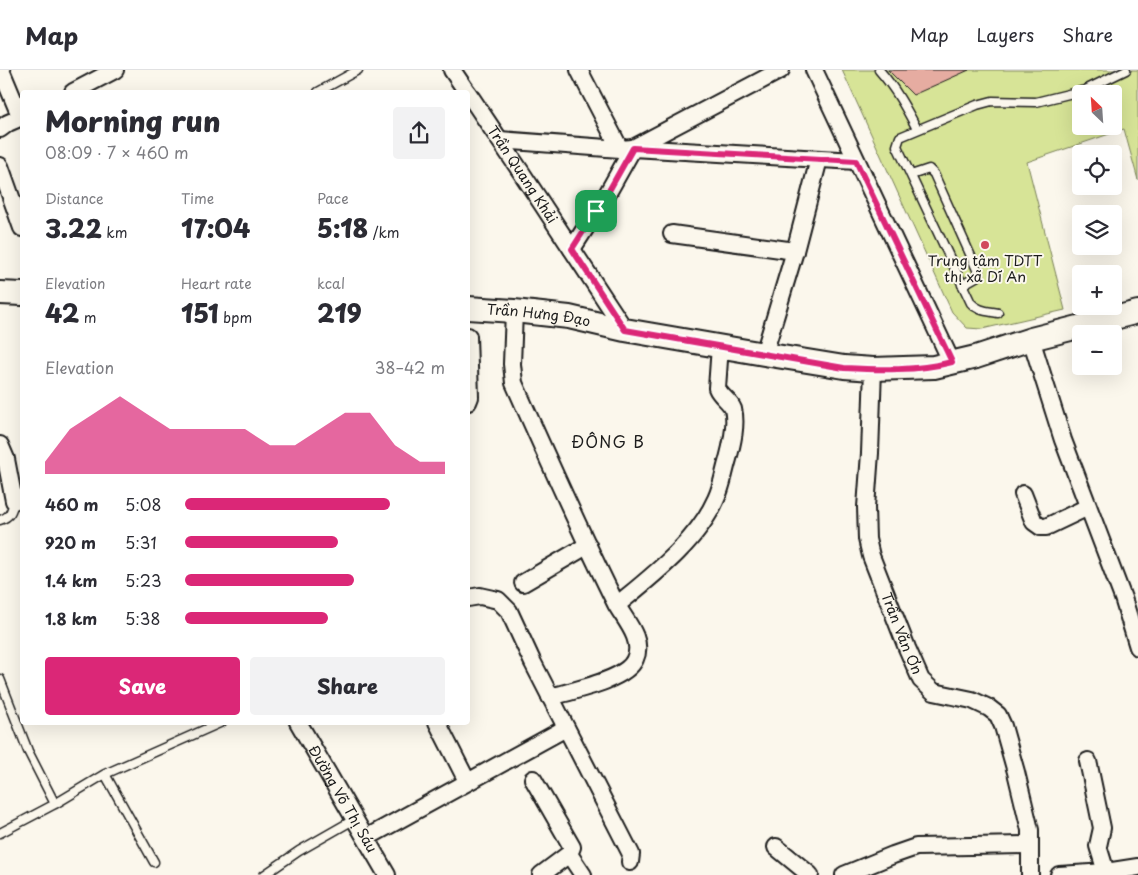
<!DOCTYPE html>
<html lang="en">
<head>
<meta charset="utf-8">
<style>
	body { margin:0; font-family:"Playpen Sans",sans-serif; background:#f2f2f3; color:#2b2b33; height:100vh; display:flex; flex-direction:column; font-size:19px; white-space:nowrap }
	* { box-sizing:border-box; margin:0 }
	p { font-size:16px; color:#7c7c81 }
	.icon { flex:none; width:28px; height:28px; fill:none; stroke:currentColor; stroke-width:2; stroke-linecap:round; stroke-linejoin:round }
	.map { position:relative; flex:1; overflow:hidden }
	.panel { position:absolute; left:20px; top:20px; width:450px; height:635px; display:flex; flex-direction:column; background:#fff; border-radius:5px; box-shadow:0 5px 20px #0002 }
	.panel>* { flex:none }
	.needle { width:32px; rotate:335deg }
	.controls { position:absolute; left:1072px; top:15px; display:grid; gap:10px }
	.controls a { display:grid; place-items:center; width:50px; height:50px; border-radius:5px; background:#fff; box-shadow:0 5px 20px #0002; font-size:25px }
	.pin { position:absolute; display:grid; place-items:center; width:42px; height:42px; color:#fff; margin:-21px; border-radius:10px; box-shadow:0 2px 8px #0006 }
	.round { display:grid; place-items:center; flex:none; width:52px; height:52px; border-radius:5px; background:#f2f2f3 }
	.overview { display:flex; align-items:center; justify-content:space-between; height:85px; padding:0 25px }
	h1 { font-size:28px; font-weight:800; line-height:38px }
	.stats { display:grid; grid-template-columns:repeat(3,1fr); gap:8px; height:85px; padding:5px 25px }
	.stats div { display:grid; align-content:center }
	.stats b { font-size:25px; font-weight:800 }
	.stats small { font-size:14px; font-weight:400 }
	.stats p { font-size:14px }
	.chart { height:140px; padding:10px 25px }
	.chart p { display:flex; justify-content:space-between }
	.chart svg { width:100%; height:90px; margin-top:5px; fill:#db2777; opacity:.7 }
	.button { display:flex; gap:10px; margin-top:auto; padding:10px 25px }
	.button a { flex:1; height:58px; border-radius:5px; background:#db2777; color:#fff; font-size:20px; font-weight:800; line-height:58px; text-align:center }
	.button a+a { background:#f2f2f3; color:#2b2b33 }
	ul { padding:0 25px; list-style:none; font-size:16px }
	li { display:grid; grid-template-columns:80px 60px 1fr; align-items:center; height:38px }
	li i { height:12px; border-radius:6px; background:#db2777 }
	header { display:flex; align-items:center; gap:30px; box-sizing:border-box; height:70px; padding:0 25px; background:#fff; border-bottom:1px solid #e1e1e2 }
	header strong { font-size:24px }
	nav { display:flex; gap:28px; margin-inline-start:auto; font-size:18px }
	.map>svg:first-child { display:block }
	.pitch { fill:#d7e497; stroke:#7a805a; fill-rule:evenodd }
	.building { fill:#e6aca1; stroke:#1c1c1c }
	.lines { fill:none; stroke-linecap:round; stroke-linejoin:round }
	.lane-casing { stroke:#1c1c1c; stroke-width:11 }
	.street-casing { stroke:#1c1c1c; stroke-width:20 }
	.secondary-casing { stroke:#1c1c1c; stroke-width:26 }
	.lane { stroke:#fbf7ec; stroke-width:8 }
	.street { stroke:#fbf7ec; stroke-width:16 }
	.secondary { stroke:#fbf7ec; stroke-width:22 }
	.route-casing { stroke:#fff; stroke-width:10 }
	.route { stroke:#db2777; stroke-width:6 }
	.poi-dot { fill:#d1495b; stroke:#fbf7ec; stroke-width:2 }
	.labels { text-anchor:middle; stroke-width:4; stroke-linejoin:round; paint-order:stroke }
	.street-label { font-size:14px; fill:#1c1c1c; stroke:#fbf7ec }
	.poi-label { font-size:14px; fill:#1c1c1c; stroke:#fbf7ec }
	.quarter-label { font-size:16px; letter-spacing:1px; fill:#1c1c1c; stroke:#fbf7ec }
</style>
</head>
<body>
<header>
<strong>Map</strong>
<nav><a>Map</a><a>Layers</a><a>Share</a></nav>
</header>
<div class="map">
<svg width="1138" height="805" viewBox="0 0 1138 805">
	<rect width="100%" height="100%" fill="#fbf7ec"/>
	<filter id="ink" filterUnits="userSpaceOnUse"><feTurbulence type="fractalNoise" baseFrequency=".02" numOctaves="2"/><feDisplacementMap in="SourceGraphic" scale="10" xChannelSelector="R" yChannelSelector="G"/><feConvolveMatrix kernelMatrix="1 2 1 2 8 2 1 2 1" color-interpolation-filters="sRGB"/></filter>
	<g filter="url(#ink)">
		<path class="pitch" d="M842,0H1138V110L1124,59L1027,92L1065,240L982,259L967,258L952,242ZM1081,24H1114V56H1081Z"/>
		<path class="building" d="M888,0H969L913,25Z"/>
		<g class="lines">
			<defs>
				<path id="lane" d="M879,0C895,18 906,38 917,59
					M318,22L358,0
					M911,105L929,99L934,104L979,204L976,207L962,215
					M998,243C988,241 978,241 971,233L897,76L900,67L977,35L992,31L1036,32L1085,20L1126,0
					M0,450C10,447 12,441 14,431
					M0,609L28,681L55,734
					M105,704L154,792
					M0,763L55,734L105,704L222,652
					M264,805L299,781L355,749"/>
				<g id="street">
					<path d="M1,0L21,48"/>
					<path d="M452,0L467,22"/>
					<path d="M579,0L620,79"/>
					<path d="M814,0L952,293"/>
					<path d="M73,22L115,0"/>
					<path id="s1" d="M468,23L521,102L625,260"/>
					<path d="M0,59L8,53L22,47"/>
					<path d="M500,70L620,79L633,78L856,91"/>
					<path d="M0,96L22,158"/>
					<path d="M672,164L795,181"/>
					<path d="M572,179L606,126L633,78L781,0"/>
					<path d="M514,241L512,294L514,313C547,387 580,462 616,534C625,550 644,570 635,589C627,610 571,621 550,627"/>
					<path d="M468,266L470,327L468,332"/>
					<path d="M1031,269L1063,370L1123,528L1138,577"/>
					<path d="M764,284L795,181L819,89"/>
					<path id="s2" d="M873,299L870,383L866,437L867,469L871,486L907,578L921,610L934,622L972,630L989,638L998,645L1003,656L1016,702L1030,760V805"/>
					<path d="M0,375L6,389L14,431"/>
					<path d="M1023,424L1034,452L1041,457H1046L1088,437"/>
					<path d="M523,513L588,475"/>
					<path d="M468,528L480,526L498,530L509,541L533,593L631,784L630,792"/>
					<path d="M617,535C652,506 697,472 716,429C722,417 724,402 728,389C732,374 737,354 733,339C730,331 720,326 717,318L720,276"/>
					<path id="s3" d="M298,652L387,805"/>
					<path d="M437,652L467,711"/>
					<path d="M1088,691L1102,758L1098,776L1106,802"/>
					<path d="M533,709L572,777L569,784L541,805"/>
					<path d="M366,768L566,658"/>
					<path d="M776,777L810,805"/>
					<path d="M569,784L583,805"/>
					<path d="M844,805L893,785L916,777L1030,775"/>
					<path d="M1059,805L1106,802L1138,797"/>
				</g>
				<g id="secondary">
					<path d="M0,223L22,224"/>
					<path id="s4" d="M468,238L514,241L569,247L625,260L764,284L844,297L873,299L934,297L976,287L1031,269L1138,242"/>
				</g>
			</defs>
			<use href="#lane" class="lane-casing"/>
			<use href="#street" class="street-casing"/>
			<use href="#secondary" class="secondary-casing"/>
			<use href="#lane" class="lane"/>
			<use href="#street" class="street"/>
			<use href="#secondary" class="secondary"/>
		</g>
	</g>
	<g class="lines" filter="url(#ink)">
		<defs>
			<path id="route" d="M633,78L856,91L952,292C917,301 880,300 844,298L625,260L572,179L606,126Z"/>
		</defs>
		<use href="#route" class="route-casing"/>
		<use href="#route" class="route"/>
	</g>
	<circle class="poi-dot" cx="985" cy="175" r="5"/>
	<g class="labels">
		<g class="street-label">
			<text dy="5" stroke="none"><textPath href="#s1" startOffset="98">Trần Quang Khải</textPath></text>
			<text dy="5" stroke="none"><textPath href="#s4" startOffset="71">Trần Hưng Đạo</textPath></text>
			<text dy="5" stroke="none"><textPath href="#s2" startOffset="271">Trần Văn Ơn</textPath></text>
			<text dy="5" stroke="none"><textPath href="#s3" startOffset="89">Đường Võ Thị Sáu</textPath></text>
		</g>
		<g class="poi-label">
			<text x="985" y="196">Trung tâm TDTT<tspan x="985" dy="16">thị xã Dĩ An</tspan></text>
		</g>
		<g class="quarter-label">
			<text x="608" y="378">ĐÔNG B</text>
		</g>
	</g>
</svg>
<div class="controls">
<a><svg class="needle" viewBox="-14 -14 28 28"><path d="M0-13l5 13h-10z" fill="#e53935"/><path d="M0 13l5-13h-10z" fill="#7c7c81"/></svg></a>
<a><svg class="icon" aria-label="locate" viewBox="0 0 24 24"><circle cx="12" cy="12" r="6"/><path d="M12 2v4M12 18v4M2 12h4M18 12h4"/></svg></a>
<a><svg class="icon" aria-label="layers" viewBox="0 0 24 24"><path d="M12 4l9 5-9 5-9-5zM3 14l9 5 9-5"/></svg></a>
<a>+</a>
<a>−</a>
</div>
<div class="pin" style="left:596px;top:141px;background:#1e9e55"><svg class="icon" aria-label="arrive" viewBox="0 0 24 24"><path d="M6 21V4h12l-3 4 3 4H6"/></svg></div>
<section class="panel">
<div class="overview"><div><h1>Morning run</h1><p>08:09 · 7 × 460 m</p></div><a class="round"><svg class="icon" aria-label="share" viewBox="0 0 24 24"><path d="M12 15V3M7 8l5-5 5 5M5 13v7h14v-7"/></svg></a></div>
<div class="stats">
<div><p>Distance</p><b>3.22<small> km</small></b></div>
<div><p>Time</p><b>17:04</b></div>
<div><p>Pace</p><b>5:18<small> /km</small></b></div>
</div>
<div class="stats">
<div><p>Elevation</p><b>42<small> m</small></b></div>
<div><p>Heart rate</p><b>151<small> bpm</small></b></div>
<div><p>kcal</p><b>219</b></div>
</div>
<div class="chart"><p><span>Elevation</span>38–42 m</p>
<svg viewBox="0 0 160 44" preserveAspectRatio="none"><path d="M0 44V38L10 22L20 14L30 6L40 14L50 22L60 22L70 22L80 22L90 30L100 30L110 22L120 14L130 14L140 30L150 38L160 38V44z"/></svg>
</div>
<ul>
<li><b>460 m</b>5:08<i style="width:79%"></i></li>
<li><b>920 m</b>5:31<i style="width:59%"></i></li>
<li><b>1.4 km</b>5:23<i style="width:65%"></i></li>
<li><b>1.8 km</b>5:38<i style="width:55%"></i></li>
</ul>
<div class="button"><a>Save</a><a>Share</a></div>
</section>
</div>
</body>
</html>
